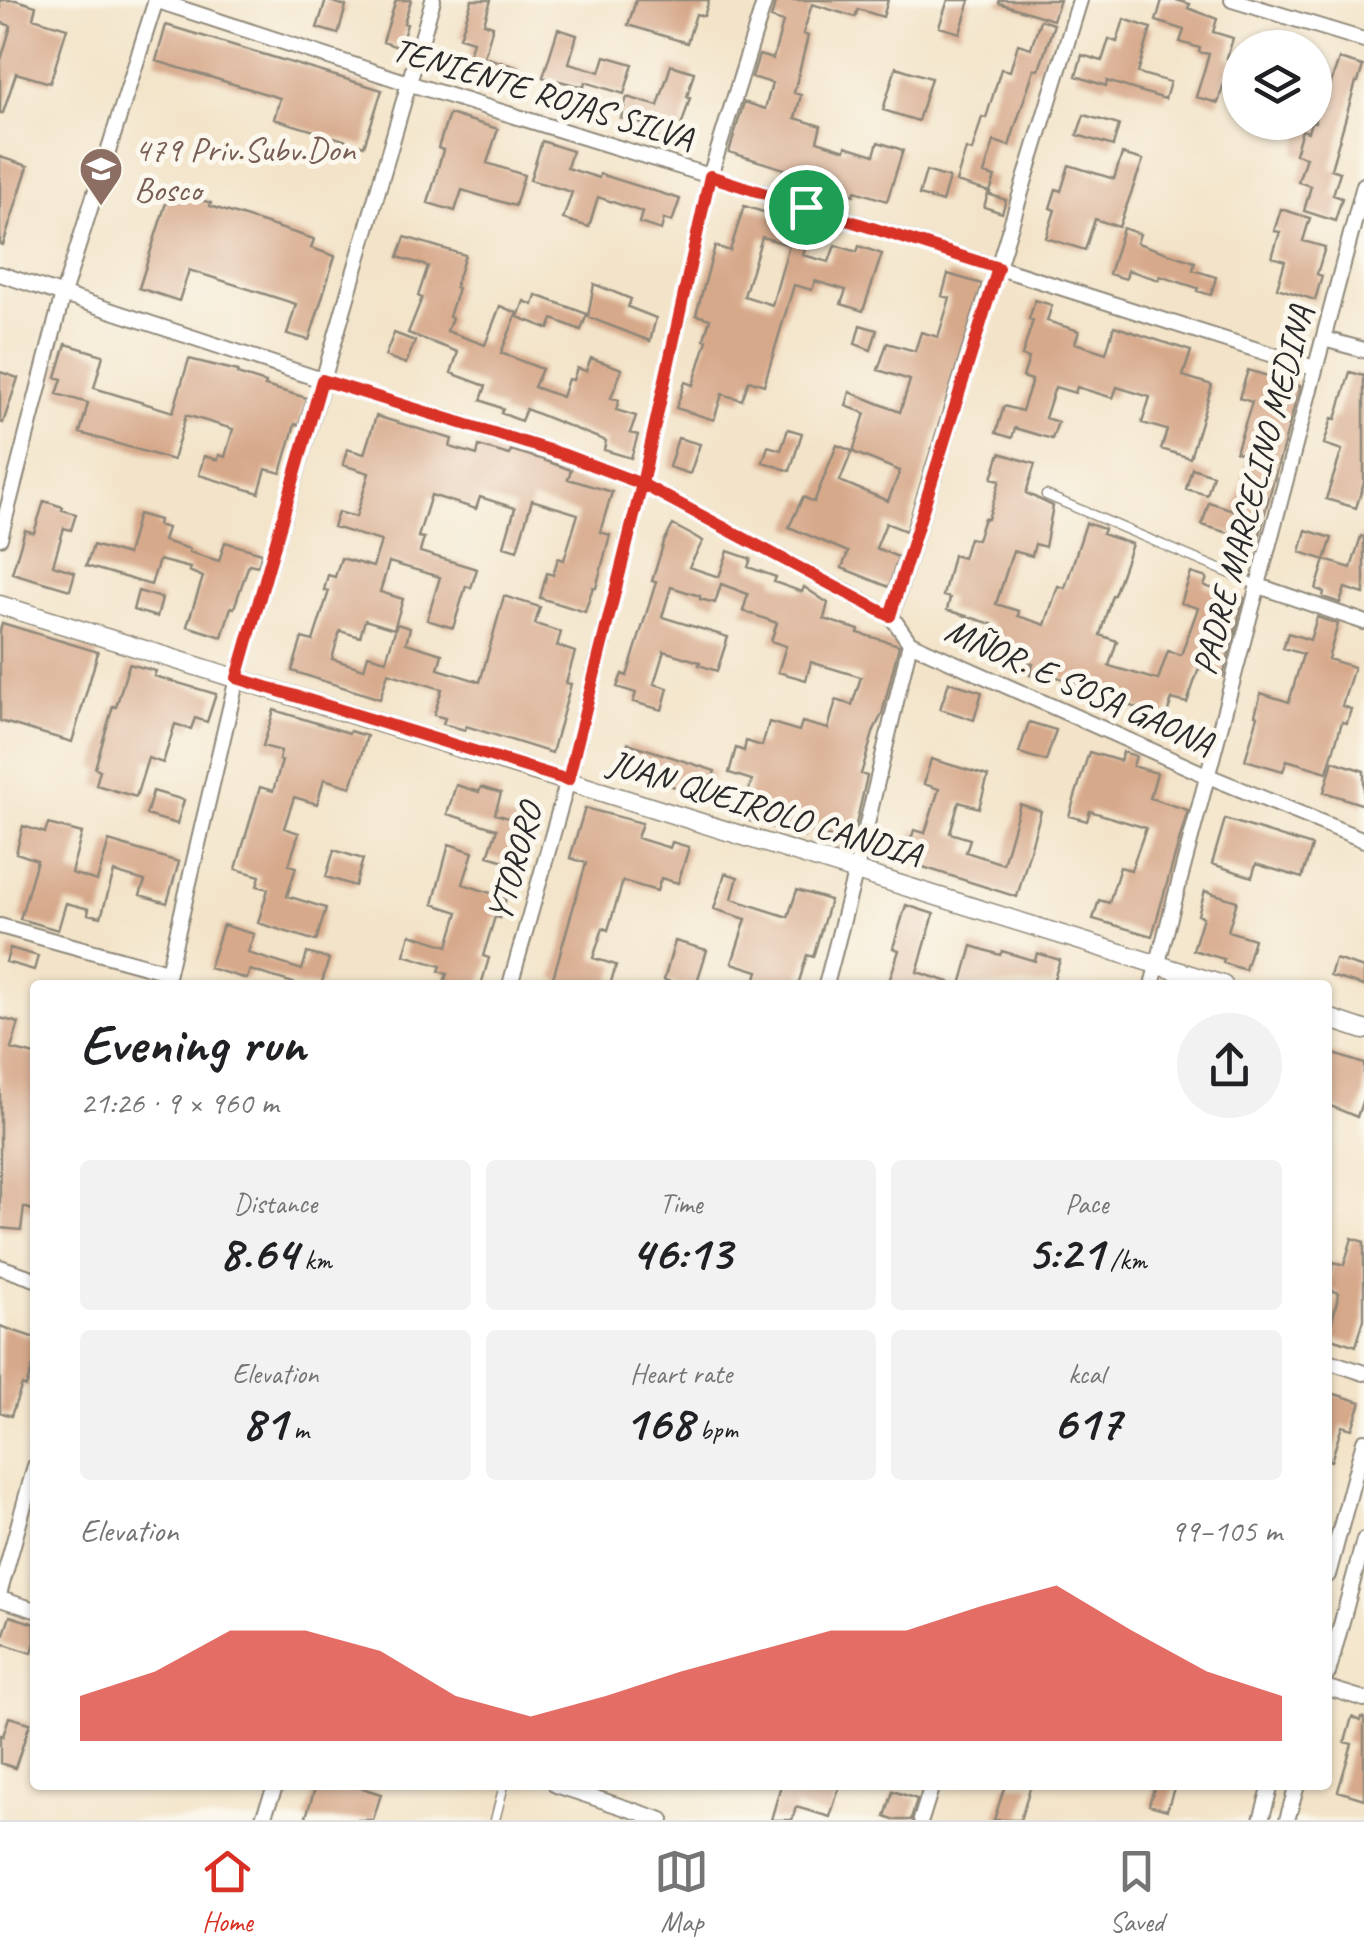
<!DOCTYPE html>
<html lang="en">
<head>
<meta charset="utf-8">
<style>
	body { margin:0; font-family:Caveat,sans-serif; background:#f2f2f2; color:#202124; height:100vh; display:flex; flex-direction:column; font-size:38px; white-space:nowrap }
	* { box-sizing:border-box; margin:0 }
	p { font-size:32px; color:#757577 }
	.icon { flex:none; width:55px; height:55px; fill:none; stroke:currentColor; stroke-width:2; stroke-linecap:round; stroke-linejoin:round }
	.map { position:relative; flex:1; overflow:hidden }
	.side { position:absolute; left:30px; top:980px; width:1302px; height:810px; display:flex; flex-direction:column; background:#fff; border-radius:10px; box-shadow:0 2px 8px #0004 }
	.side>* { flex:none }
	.tools { position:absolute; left:1222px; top:30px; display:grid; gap:20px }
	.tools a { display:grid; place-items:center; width:110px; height:110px; border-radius:50%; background:#fff; box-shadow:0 2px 8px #0004; font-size:50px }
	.pin { position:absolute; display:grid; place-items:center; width:85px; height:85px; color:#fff; margin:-42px; border:5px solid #fff; border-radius:50%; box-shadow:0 2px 10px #0007 }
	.round { display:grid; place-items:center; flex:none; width:105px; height:105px; border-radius:52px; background:#f2f2f2 }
	.headline { display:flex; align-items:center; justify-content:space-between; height:170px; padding:0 50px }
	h1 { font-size:55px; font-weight:700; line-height:75px }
	.metrics { display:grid; grid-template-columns:repeat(3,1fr); gap:15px; height:170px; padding:10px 50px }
	.metrics div { display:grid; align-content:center; border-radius:10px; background:#f2f2f2; text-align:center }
	.metrics b { font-size:50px; font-weight:700 }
	.metrics small { font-size:28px; font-weight:400 }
	.metrics p { font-size:28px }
	.chart { height:280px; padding:20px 50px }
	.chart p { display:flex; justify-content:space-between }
	.chart svg { width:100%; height:180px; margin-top:10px; fill:#d93025; opacity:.7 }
	.dock { display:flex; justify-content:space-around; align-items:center; height:140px; border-top:2px solid #e0e0e0; background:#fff; font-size:28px; color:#757577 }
	.dock a { display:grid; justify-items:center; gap:5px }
	.dock .selected { color:#d93025 }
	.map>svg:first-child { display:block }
	.building { fill:#d7a98b; fill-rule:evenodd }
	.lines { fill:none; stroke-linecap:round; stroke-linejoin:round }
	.service-casing { stroke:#8f887a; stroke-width:11 }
	.minor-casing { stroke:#8f887a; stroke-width:18 }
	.tertiary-casing { stroke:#8f887a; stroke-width:21 }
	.service { stroke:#fff; stroke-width:8 }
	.minor { stroke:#fff; stroke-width:14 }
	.tertiary { stroke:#fff; stroke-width:18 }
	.route-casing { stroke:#fff; stroke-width:20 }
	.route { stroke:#d93025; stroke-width:12 }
	.labels { text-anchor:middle; stroke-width:10; stroke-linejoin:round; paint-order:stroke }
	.street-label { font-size:35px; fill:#2b2b2b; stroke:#fbf7ec }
	.education-label { font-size:35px; fill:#785e54; stroke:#fbf7ec; text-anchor:start }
</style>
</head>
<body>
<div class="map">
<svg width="1364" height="1820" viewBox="0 0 1364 1820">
	<rect width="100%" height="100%" fill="#fbf7ec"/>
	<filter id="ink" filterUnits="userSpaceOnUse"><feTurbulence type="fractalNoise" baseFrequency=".01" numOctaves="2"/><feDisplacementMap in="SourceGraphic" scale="20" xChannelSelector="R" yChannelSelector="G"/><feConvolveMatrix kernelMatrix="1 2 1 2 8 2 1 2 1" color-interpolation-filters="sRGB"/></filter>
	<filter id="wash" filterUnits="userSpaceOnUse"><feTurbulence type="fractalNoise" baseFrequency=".0048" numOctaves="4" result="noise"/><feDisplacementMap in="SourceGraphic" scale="40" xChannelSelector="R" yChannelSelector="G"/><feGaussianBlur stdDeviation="2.25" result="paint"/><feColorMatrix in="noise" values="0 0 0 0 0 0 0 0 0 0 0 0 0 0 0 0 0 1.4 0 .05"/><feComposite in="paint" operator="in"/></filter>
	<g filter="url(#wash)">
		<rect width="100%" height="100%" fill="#f3e4c9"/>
		<g id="blocks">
			<path class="building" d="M0,0H16L36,6L33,18L67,28L50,83L16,73L3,113H0V63L11,26L0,22Z
				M326,0L346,6L338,34L317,28Z
				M396,0H411L404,23L407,24L400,48L383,42Z
				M472,0H491L484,23L493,26L484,57L520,68L514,88L464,72L473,41L460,37Z
				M636,0H709L704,16L696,14L687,43L628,25Z
				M776,0H888L883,17L858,9L855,17L812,4L803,34L808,36L794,93L801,95L795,118L821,126L817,141L845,150L846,146L874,155L878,142L903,150L887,201L855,191L854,195L833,189L834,186L810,177L729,152L744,102L765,109L772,83L752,77L759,55L773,59L783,22L771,18Z
				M948,0H970L960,33L939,27Z
				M999,0H1060L1053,20L999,3Z
				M1162,0H1176L1190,4L1188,8L1217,19L1213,32L1233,38L1227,58L1231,60L1218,103L1196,97L1209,54L1199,52L1200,48L1180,42L1184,30L1156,21Z
				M1124,19L1151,28L1138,73L1170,82L1165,99L1107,81L1106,86L1076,76L1082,55L1102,61L1109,39L1117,42Z
				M1040,20L1054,24L1039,70L1034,69L1009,146L994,141L984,174L995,177L990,192L956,182L966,149L972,151L982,117L986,118L1001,69L1010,71L1018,44L1031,48Z
				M166,25L382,90L364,146L274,119L280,98L156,61Z
				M558,29L577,35L569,63L600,72L605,56L633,64L624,94L585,82L584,87L543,77Z
				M1339,59L1363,66L1358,82H1356L1331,169L1340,172L1333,195L1342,198L1335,221L1304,211L1311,186L1298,182L1306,157L1295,154L1302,130L1308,132L1311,122H1315V104L1323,107Z
				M671,65L694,72L687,97L690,98L681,127L687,129L681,146L649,136L652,127L621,118L627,97L658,106Z
				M896,67L931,78L918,121L883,110Z
				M449,114L498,129L487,163L524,175L515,206L462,190L455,211L428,203L443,150L438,148Z
				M1084,115L1119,125L1113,146L1077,135Z
				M542,141L572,151L567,168L599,178L600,174L680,199L672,222L664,219L661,230L639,223L642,212L598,197L589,227L563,219L572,192L530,180Z
				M1122,154L1143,160L1119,227L1095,219L1085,250L1046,238L1055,210L1050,208L1056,189L1061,191L1069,165L1114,179Z
				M0,157L28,166L3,245L0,244Z
				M926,171L949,178L942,202L919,195Z
				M170,190L211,203L210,206L314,239L311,248L335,256L309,340L287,334L296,304L189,270L179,301L139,288Z
				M988,194L1006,200L1002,213L984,207Z
				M744,206L783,218L782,222L810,231L803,255L829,262L835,245L857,252L859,246L882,254L863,311L841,304L846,290L815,281L812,290L794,285L764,385L749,380L742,400L722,394L714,420L676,408L685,382L693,385L707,340L704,339L710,319L696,315L715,246L730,251ZM762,237L789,245L772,305L744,296Z
				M1281,209L1310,218L1303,241L1325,247L1317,274L1322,276L1315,300L1277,288L1285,261L1272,257L1280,232L1274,231Z
				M1123,228L1140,234L1137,243L1195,262L1193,270L1216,277L1211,295L1197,291L1198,288L1160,276L1159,280L1128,270L1126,279L1109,274Z
				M405,237L465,255L455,287L458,288L449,317L452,318L447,331L485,345L500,306L517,313L501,353L542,369L534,387L562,397L568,379L573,380L577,368L586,371L591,358L622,369L611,398L619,400L616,410L636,416L630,433L638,435L631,458L604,450L606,441L526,409L521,421L501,413L503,409L481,400L486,386L451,373L458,352L408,333L422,298L418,296L428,266L398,257Z
				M948,274L982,284L907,528L906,531L886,523L876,548L898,557L889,587L842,568L848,552L789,527L803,497L814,502L837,445L852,451L840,481L888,501L900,471L853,452L865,413L846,406L850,392L900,412L910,380L878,370L887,343L915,351L921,332L938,337L950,298L942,296Z
				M594,284L631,299L628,307L656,318L650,341L588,317Z
				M536,295L587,314L581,330L553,319L549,329L518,317L524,301L533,305Z
				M1035,300L1052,305L1047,321L1079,331L1075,343L1106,353L1114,326L1191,351L1183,376L1212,385L1190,458L1161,449L1167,430L1142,423L1150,397L1117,387L1113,398L1077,387L1075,393L1055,387L1045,418L1058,422L1052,439L1015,428L1012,438L996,433L1004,406L1022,411L1032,380L1023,377L1029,358L1022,356L1033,320L1029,319Z
				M860,325L877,330L871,350L855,344Z
				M394,333L415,341L406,364L385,356Z
				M66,344L103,355L94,388L173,412L189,359L238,371L237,374L266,383L265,386L307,398L299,425L295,424L281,473L266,469L259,493L199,475L204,456L218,460L219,455L225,457L233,429L186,415L173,460L80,433L88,403L57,394L62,379L56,377Z
				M1248,370L1300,386L1263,519H1264L1258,542L1202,525L1209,502L1233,510L1244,476L1242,475L1248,456L1236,452L1252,402L1239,398Z
				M0,372L18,378L3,423L0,422Z
				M1350,372L1364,376V483L1356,508L1326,499L1342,450L1324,444L1332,418L1336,419Z
				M376,416L452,439L450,447L477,455L479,446L509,455L511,450L541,459L571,470L568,479L612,492L600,532L610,535L596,588L593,587L585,612L540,598L547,573L553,575L558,558L564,560L578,514L532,500L517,550L504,546L515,508L480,497L476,509L431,495L418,537L424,538L420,552L477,569L471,588L466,586L453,628L427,620L440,577L389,562L380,592L403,599L394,629L365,620L360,637L340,631L332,659L364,669L368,655L386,660L397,624L410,628L406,643L442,654L438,669L480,682L504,596L540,607L535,624L561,632L557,646L575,652L566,683L571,684L552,753L466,726L465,730L443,724L445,718L434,715L442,689L388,673L380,699L292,671L302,638L313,641L329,591L324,590L328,575L335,577L341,558L373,567L381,541L333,527L338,512L356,517L369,473L343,465L347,449L364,454Z
				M788,429L802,433L790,471L763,462L768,446L781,450Z
				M678,438L700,444L690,474L669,467Z
				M1000,453L1035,464L1026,493L1053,506L1045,547L1035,544L1032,556L1013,551L996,604L1019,611L1018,616L1045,625L1058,586L1065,588L1086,523L1104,529L1102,534L1132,544L1114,595H1112L1100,635L1117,641L1109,666L1158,680L1168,651L1181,655L1198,608L1181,603L1191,573L1207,578L1204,586L1244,598L1223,676L1199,668L1187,703L1172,699L1165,720L1147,714L1148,711L1083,692L1085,686L1054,676L1052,682L1030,675L1033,664L1006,655L1004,660L988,655L994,635L989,634L992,624L947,610L950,598L943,596L953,555L963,558L969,538L977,540L984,518L988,519L1000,480L992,478Z
				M1192,468L1213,475L1207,495L1186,489Z
				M44,501L63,507L62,510L76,514L71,530L64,528L53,565L75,572L70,590L12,573L25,530L34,533Z
				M138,514L159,520L158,525L167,528L163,541L190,549L189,552L219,561L225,542L262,553L258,566L249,564L234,608L231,607L222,637L187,626L203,577L189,571L190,568L159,560L151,585L86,566L93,545L127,555Z
				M673,525L703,541L689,567L719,577L728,551L751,559L748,567L776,577L774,582L802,592L804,587L828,603L824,619L859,630L858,633L899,645L882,714L874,730L861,774L867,776L850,851L833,846L836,839L806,830L804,837L740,818L752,780L729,773L736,748L744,751L746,741L762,746L769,722L799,731L802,722L828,729L836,700L852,705L861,677L811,662L806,680L778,672L786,646L771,641L777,623L743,611L748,594L721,584L715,603L700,599V596L671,587L662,617L728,637L717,671L699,665L700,662L664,651L654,684L668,688L662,710L633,702L636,693L617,687L622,674L627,676L656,582L652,581L664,542Z
				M1306,530L1332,538L1325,560L1300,552Z
				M1361,536L1364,537V594L1345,588L1340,603L1323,597L1324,592L1316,589L1325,560L1351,568Z
				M138,591L162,598L157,617L133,610Z
				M1317,617L1338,624L1328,659L1354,667L1342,706L1351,709L1347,723L1342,722L1327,772L1287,760L1283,771L1245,760L1258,716L1255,715L1261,693L1289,702L1303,654L1283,648L1288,633L1310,640Z
				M2,623L98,652L72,742L0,721V631Z
				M129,664L156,671L154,676L216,694L207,722L195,718L191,729L175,724L163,763L148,758L136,797L96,785L100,770L95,768L113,706L116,707Z
				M949,682L982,692L974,720L940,709Z
				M274,710L349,733L350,731L367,736L351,787L324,779L317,804L294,797L284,828L299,833L289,865L296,867L287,896L326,908L316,941L258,923L268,889L257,886L260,876L236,869L260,787L273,791L282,761L279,760L281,751L263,746Z
				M1029,722L1056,730L1046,761L1019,753Z
				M628,743L715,771L709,789L686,782L684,790L620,769Z
				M1089,752L1120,761L1123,752L1136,756L1133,766L1157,773L1150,798L1188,810L1152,936L1093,919L1099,900L1109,903L1120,867L1131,870L1146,828L1090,811L1087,821L1069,816Z
				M931,759L988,776L979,808L959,802L950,833L970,839L966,852L1003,864L1020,804L1041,811L1017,897L904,861L914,830L925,833L939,789L924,784Z
				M1333,761L1364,771V805L1324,792Z
				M456,785L479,792L481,787L501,793L495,814L530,824L520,856L511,853L508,862L488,856L497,829L447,814Z
				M153,791L184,800L177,824L146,815Z
				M585,808L642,823L637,838L670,848L672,842L689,847L678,883L661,878L657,891L623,881L608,930L603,928L593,958L616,965L610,985H559L560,980L553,978L586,863L570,858Z
				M1225,819L1312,846L1302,878L1256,864L1252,877L1212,864Z
				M48,824L82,833L71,873L97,881L109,841L179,862L167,903L140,895L145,881L114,872L101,917L88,914L89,909L66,903L58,930L20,919L37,860L16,853L23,826L45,833Z
				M449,844L473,852L463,884L506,898L500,918L495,917L483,956L489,958L481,985H443L447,974L439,971L441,966L404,955L410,934L448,946L458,912L433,904Z
				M334,850L363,859L355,886L326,877Z
				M725,873L738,877L732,899L788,917L797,890L830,900L813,957L807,955L798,985H754L758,971L732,963L746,919L714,909Z
				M1205,891L1237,901L1228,931L1254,939L1245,970L1223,963L1224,959L1193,950L1203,917L1198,915Z
				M906,905L934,914L917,972L949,982L948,985H888L899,950L893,948Z
				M223,925L254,934L248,953L302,970L307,953L329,959L321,985H300L250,970L247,979L209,968Z
				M675,941L707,950L696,985H681L664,980Z
				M972,946L1000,955L1002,951L1035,961L1037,953L1060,960L1052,985H961Z
				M10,948L38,956L34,970L6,962Z
				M1335,959L1364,968V986L1330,976Z
				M0,1018L19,1023L11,1049L35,1055V1198L32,1210L24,1207L21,1230L0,1228Z
				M1328,1052L1364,1064V1096L1357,1117L1328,1105Z
				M1352,1238L1364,1242V1319L1356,1346L1328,1337L1339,1293L1328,1289V1283L1334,1262L1344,1265Z
				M0,1326L35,1338V1360L26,1387L22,1385L11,1416L0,1412Z
				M1328,1392L1361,1402L1352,1429L1342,1426L1331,1461L1328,1460Z
				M10,1616L35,1624V1642L32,1653L1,1643Z
				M9,1717L30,1723L15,1768L0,1763V1735L3,1736Z
				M1352,1717L1360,1721L1361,1717L1364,1718V1799L1338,1791L1352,1744L1345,1742Z
				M316,1785H352L381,1794L373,1820H305Z
				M781,1785H840L830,1817L796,1807L792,1820H771Z
				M1005,1785H1031L1020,1820H994Z
				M1155,1785H1175L1167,1810L1149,1805Z
				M893,1791L917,1799L911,1820H893L885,1817Z"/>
		</g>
	</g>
	<g filter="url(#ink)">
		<use href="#blocks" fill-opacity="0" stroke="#8f887a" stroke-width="2.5"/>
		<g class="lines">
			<defs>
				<path id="service" d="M1046,495L1259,586
					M495,1820L504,1785"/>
				<path id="minor" d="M155,0L411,84L710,176L1314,368
					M1232,0L1364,40
					M0,274L322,380L565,455L642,484L891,616L910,643L1206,775L1364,840
					M1324,339L1364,350
					M0,538L63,294L156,0
					M1259,586L1364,622
					M891,616L1080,0
					M0,926L167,972
					M165,985L237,678L433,0
					M510,985L568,780L642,484L710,176L765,0
					M826,985L856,870L910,643
					M1152,985L1364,185
					M0,1267L35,1279
					M1328,1361L1364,1373
					M1328,1575L1364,1441
					M0,1591L35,1466
					M0,1599L35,1610
					M1328,1673L1364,1540
					M1328,1688L1364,1699
					M556,1785L662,1820
					M262,1820L276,1785
					M921,1820L932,1785
					M1261,1820L1271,1785
					M1287,1820L1297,1785"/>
				<path id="tertiary" d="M0,605L1223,985
					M1328,1018L1364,1030"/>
			</defs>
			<use href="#service" class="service-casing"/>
			<use href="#minor" class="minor-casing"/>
			<use href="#tertiary" class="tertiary-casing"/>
			<use href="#service" class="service"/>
			<use href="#minor" class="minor"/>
			<use href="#tertiary" class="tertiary"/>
		</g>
	</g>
	<g class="lines" filter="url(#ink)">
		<defs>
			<path id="route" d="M806,207L710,176L642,484L565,455L322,380L237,678L568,780L642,484L890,616L998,268L806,207"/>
		</defs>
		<use href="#route" class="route-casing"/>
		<use href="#route" class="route"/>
	</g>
	<defs>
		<symbol id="school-pin" viewBox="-11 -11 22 30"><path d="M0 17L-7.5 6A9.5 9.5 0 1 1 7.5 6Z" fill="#8d6e63" stroke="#fbf7ec"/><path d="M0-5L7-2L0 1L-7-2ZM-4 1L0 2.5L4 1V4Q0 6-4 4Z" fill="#fff"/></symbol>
	</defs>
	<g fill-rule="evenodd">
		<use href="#school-pin" x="76" y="144" width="50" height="68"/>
	</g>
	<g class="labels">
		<g class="street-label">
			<text transform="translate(543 93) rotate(17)" y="12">TENIENTE ROJAS SILVA</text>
			<text transform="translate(1252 490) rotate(-75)" y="12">PADRE MARCELINO MEDINA</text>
			<text transform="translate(1080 686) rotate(24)" y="12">MÑOR. E SOSA GAONA</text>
			<text transform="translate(765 808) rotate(17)" y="12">JUAN QUEIROLO CANDIA</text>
			<text transform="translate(514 862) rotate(-74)" y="12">YTORORO</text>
		</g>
		<g class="education-label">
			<text x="134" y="161">479 Priv.Subv.Don<tspan x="134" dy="40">Bosco</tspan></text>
		</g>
	</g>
</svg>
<div class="tools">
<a><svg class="icon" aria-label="layers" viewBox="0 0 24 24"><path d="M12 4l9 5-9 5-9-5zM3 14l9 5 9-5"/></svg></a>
</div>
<div class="pin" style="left:806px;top:207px;background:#1e9e55"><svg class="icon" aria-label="arrive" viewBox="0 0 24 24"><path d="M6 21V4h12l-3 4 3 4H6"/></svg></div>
<section class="side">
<div class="headline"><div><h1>Evening run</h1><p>21:26 · 9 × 960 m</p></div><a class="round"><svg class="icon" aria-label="share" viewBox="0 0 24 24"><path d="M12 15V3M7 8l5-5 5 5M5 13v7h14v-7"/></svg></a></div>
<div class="metrics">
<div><p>Distance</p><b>8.64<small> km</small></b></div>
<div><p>Time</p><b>46:13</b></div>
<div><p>Pace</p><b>5:21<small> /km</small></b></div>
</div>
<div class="metrics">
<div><p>Elevation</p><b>81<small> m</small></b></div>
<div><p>Heart rate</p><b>168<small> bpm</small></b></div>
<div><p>kcal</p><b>617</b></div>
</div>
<div class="chart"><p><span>Elevation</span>99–105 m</p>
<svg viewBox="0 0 160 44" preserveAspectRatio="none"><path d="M0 44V33L10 27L20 17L30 17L40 22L50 33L60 38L70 33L80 27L90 22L100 17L110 17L120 11L130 6L140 17L150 27L160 33V44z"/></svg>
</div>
</section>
</div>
<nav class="dock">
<a class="selected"><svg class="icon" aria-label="home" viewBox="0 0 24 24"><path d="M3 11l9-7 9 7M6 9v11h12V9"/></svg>Home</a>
<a><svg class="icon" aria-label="map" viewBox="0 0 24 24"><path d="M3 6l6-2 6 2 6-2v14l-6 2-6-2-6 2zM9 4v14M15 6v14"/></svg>Map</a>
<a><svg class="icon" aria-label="saved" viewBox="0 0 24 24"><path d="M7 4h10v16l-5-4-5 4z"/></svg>Saved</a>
</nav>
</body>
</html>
